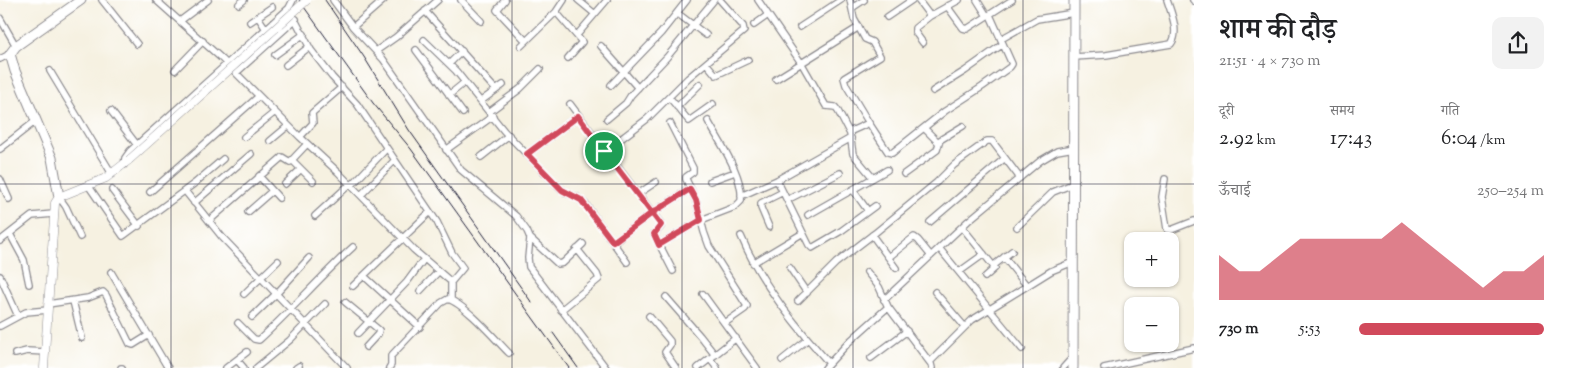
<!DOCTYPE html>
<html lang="hi">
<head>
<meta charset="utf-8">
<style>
	body { margin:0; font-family:"Sorts Mill Goudy","Noto Serif Devanagari",serif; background:#f2f2f2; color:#202124; height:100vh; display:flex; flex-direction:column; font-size:19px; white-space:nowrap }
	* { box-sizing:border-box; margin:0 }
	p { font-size:16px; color:#757577 }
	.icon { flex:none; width:28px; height:28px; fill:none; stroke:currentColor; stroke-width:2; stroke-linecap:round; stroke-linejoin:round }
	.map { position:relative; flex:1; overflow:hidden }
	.panel { display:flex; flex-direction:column; background:#fff; width:375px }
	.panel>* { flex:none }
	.tools { position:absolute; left:1124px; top:232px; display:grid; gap:10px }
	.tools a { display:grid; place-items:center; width:55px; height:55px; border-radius:10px; background:#fff; box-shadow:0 1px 4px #0004; font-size:25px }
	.pin { position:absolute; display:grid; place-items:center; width:42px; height:42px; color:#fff; margin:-21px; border:2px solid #fff; border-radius:50%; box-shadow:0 1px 5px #0007 }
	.round { display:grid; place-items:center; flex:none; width:52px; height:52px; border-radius:10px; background:#f2f2f2 }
	.head { display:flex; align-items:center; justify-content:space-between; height:85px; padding:0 25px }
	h1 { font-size:28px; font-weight:600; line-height:38px }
	.figures { display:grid; grid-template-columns:repeat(3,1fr); gap:8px; height:85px; padding:5px 25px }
	.figures div { display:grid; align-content:center }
	.figures b { font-size:21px; font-weight:600 }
	.figures small { font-size:14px; font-weight:400 }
	.figures p { font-size:14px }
	.chart { height:140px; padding:10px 25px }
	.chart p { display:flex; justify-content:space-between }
	.chart svg { width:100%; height:90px; margin-top:5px; fill:#d1495b; opacity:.7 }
	ul { padding:0 25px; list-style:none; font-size:16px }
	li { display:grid; grid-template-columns:80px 60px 1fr; align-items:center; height:38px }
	li i { height:12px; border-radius:6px; background:#d1495b }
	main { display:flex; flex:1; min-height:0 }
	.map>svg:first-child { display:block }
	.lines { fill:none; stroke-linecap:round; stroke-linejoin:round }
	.street-casing { stroke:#8c8a8e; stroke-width:8 }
	.secondary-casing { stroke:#8c8a8e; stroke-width:9 }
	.primary-casing { stroke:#8c8a8e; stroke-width:11 }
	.street { stroke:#fff; stroke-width:5.5 }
	.secondary { stroke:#fff; stroke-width:8 }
	.primary { stroke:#fff; stroke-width:9 }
	.rail { stroke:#22223b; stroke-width:1 }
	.secondary-bridge-casing { stroke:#8c8a8e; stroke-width:9; stroke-linecap:butt }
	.secondary-bridge { stroke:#fff; stroke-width:8 }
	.route-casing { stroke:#fff; stroke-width:10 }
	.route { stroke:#d1495b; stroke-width:6 }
	.grid { fill:none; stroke:#22223b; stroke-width:1; stroke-opacity:0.55 }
</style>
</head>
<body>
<main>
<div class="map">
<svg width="1194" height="368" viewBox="0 0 1194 368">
	<rect width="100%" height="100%" fill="#fff"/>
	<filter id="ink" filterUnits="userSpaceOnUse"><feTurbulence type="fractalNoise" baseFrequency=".02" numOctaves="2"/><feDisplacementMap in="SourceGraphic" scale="10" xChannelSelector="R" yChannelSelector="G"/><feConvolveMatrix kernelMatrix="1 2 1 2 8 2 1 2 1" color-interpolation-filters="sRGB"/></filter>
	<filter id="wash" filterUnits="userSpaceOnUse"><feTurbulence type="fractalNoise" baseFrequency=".0096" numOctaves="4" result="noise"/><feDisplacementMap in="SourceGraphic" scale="20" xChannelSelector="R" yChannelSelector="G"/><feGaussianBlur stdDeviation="1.12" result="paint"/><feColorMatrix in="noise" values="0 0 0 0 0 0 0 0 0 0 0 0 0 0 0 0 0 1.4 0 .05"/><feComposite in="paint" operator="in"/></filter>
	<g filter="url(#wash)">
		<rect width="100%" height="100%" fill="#f6f1e1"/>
	</g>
	<g filter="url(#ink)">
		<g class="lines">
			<defs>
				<path id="street" d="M102,0L137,44
					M156,0L221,58L300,137L338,172L414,250L449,280L452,281L463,268L452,253L437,222L357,104L332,77L311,50L289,8
					M333,0L353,27L383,59L461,170L516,216L527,231L530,238L528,258L529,267L606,368
					M461,0L481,21
					M505,0L497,10L526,41
					M578,0L595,14
					M758,0L802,64L826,106L835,107L838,111L850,134L853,154L873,178
					M918,0L930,16
					M977,0L987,16
					M1193,0L1194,1
					M239,4L244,0
					M947,6L963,28L967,29L1012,0
					M852,8L864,0
					M425,11L496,90
					M556,12L582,42L568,58
					M677,13L706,35
					M258,17L266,29
					M887,17L912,0
					M0,18L16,46
					M180,21L208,0
					M250,22L272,7
					M754,25L768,15
					M353,27L384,0
					M800,27L841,0
					M577,35L607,0
					M1001,39L1037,19L1074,13
					M424,40L456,71L504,131L557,185L566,193L577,197L586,205L627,262
					M923,43L915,32V28L930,16L959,0
					M521,46L556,12L564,0
					M601,46L638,88
					M416,50L463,113
					M376,51L396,37L438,0
					M275,55L304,34
					M1074,57L1106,55L1171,44C1180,33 1171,12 1167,0
					M0,59L10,54
					M706,63L716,75L748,60
					M449,64L462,51
					M286,65L309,47
					M175,70L203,41
					M50,71L112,174
					M236,73L296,19
					M776,79L859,27
					M611,85L661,33L687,0
					M933,91L965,71L1003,44
					M449,95L465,82
					M669,97L689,121L713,104
					M481,101L503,85
					M570,104L660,223L661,226L654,234L673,271
					M677,107L700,84
					M111,111L137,145
					M489,112L520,89L540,69
					M607,119L626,103L631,95L667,57L714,0
					M670,123L693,168V172L686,177V179L696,201L704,232L709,246L747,306L745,309L725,323
					M869,123L888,152L892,153L945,111L982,87L1010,67L1012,64L990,15
					M924,128L938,142
					M849,132L869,123L846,85L844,78L880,56L872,42L865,39L854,19L850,0
					M244,137L275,112
					M300,137L313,123L312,113L342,87
					M270,141L288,126
					M0,149L37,120
					M446,150L493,116
					M605,151L647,119L688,78L744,31L743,26L720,0
					M527,154L578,116
					M481,157L509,135
					M292,160L313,181
					M124,165L125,158L130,151L289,8L293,0
					M904,174L937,150L940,140L963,126
					M259,176L279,198
					M0,179L9,199
					M1165,179L1162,197L1167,229L1171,230L1194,221
					M777,180L809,245L812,248L841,231L875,206
					M710,181L735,172
					M285,184L301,169
					M88,185L123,236L195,183L223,159
					M352,185L386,149
					M112,190L139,226
					M853,190L868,211
					M185,191L222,237L347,368
					M150,192L259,96
					M638,194L656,182
					M361,195L394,161
					M741,196L777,180L851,138
					M59,197L66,207L80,237
					M787,200L840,173
					M194,203L251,154
					M248,212L272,191
					M808,215L887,170
					M315,216L350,184
					M209,221L281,158L282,157L290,162L307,144
					M930,222L1005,158
					M769,227L761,208V203L783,192
					M962,227L995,268L985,277
					M1017,227L1053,192L1073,184
					M10,234L24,260L29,284
					M872,235L896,268
					M741,236C761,284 795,325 829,363
					M530,238L558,264L563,263L583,244
					M0,241L32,216L53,214
					M613,242L652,213L690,189
					M659,245L701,220L735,207L741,201C744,176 720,143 708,121
					M939,248L1022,349
					M889,257L914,237L918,240L931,256
					M1004,257L1027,286
					M753,263L803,233
					M993,266L1012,251
					M790,268L807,293
					M111,272L168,368
					M867,272L879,287L888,307L931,364L932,368
					M959,272L984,254
					M0,276L18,316
					M364,276L420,327
					M353,286L430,212
					M420,291L438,272
					M935,292L965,327
					M244,294L278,261
					M703,294L757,368
					M666,297L700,336L715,355
					M451,300V282
					M884,300L968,221L1040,161L1057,151L1074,148
					M73,301L82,338
					M798,301L836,263L875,233L937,182L954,165L987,141H992L1020,178
					M345,302L379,330L378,334L366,347
					M48,304L88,298L103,292L106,295L130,344L133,345L149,335
					M561,310L599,279L597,274L577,249
					M649,316L670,341V345L665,352L676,368
					M252,317L277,293L309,258
					M238,323L254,339L259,340C292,310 320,277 353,247
					M0,326L26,312L48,310
					M358,333L407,282L424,259
					M15,354L27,351L45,352
					M871,358L907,331
					M710,359L717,368
					M237,360L244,368
					M782,360L808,339
					M930,362L972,320L1051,271L1073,262
					M121,368H122
					M226,368L247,352
					M256,368L290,340L325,304
					M296,368L299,366
					M389,368L391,365V356L441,303L448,299C465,304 496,340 509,353
					M698,368L736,338
					M825,368L850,341L888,307
					M1063,368L1073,357
					M1104,368L1194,348"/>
				<path id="secondary" d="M44,368L55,203L59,197L106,178L129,160"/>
				<path id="primary" d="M59,197L52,158L15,71L10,54L16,46L81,0
					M1073,368L1074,0"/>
			</defs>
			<use href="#street" class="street-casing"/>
			<use href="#secondary" class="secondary-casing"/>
			<use href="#primary" class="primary-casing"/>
			<use href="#street" class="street"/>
			<use href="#secondary" class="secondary"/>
			<use href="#primary" class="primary"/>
			<path class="rail" d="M299,0L373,103L411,149L569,368
				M325,0L364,57L409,130L532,303
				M553,333L578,368"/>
			<defs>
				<path id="secondary-bridge" d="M129,160L307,0"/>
			</defs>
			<use href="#secondary-bridge" class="secondary-bridge-casing"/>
			<use href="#secondary-bridge" class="secondary-bridge"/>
		</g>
	</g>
	<g class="lines" filter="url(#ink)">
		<defs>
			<path id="route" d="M604,151L578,116L527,154L562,190L581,200L613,242L652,213L690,189L696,200L701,220L659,245L654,234L661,225L604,151"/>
		</defs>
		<use href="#route" class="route-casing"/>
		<use href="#route" class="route"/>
	</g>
	<path class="grid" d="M171,0V368M341,0V368M512,0V368M682,0V368M853,0V368M1023,0V368M0,184H1194"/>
</svg>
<div class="tools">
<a>+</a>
<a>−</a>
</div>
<div class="pin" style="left:604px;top:151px;background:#1e9e55"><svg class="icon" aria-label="arrive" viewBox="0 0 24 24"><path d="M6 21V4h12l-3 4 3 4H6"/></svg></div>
</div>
<section class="panel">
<div class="head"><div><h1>शाम की दौड़</h1><p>21:51 · 4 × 730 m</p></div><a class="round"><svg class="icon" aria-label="share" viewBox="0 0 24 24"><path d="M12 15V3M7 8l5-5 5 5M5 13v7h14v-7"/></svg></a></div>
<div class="figures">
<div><p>दूरी</p><b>2.92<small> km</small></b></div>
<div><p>समय</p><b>17:43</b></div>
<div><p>गति</p><b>6:04<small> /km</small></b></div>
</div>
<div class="chart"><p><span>ऊँचाई</span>250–254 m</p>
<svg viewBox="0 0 160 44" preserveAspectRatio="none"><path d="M0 44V22L10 30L20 30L30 22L40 14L50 14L60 14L70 14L80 14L90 6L100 14L110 22L120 30L130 38L140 30L150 30L160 22V44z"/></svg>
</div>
<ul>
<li><b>730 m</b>5:53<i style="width:100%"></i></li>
</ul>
</section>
</main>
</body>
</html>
